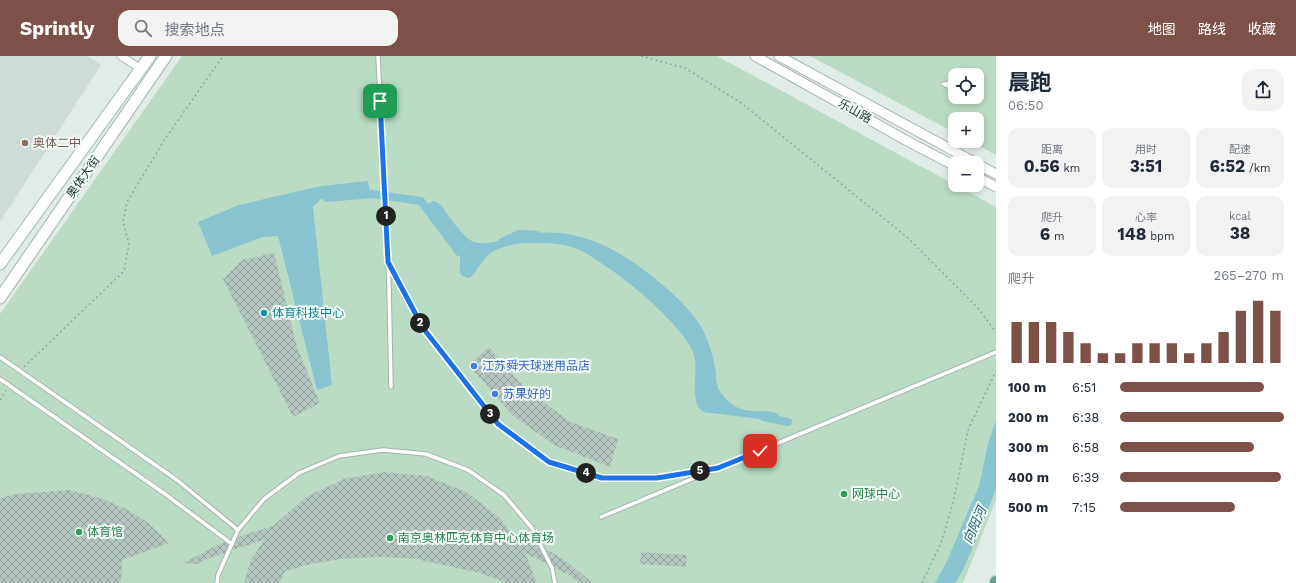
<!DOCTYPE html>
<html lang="zh">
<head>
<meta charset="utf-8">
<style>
	body { margin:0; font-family:"Work Sans","Noto Sans SC",sans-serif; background:#f2f2f3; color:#1f2937; height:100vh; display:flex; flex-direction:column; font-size:15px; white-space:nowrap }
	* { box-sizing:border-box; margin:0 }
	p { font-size:13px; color:#747a83 }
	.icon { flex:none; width:22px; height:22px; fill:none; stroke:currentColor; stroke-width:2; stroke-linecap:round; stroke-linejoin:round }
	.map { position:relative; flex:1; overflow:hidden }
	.drawer { display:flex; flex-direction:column; background:#fff; width:300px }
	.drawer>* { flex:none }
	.controls { position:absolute; left:948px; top:12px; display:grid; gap:8px }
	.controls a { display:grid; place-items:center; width:36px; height:36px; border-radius:8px; background:#fff; box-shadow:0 2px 6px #0003; font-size:20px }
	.pin { position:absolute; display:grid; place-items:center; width:34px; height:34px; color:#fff; margin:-17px; border-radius:8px; box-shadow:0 2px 6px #0006 }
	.km { position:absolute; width:20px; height:20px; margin:-10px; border-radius:50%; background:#222; color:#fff; font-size:11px; line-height:20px; text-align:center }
	.round { display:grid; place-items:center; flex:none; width:42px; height:42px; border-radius:12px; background:#f2f2f3 }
	.overview { display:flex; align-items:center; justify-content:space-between; height:68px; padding:0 12px }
	h1 { font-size:22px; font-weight:700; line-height:30px }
	.figures { display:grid; grid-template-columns:repeat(3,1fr); gap:6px; height:68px; padding:4px 12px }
	.figures div { display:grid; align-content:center; border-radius:10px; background:#f2f2f3; text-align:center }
	.figures b { font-size:17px; font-weight:700 }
	.figures small { font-size:11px; font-weight:400 }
	.figures p { font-size:11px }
	.chart { height:112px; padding:8px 12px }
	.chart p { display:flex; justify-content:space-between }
	.chart svg { width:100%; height:72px; margin-top:4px; stroke:#7d5147; stroke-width:6 }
	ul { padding:0 12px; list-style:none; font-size:13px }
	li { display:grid; grid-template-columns:64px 48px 1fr; align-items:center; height:30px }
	li i { height:10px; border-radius:5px; background:#7d5147 }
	header { display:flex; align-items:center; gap:24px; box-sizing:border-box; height:56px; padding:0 20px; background:#7d5147; color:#fff }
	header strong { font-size:19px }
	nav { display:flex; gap:22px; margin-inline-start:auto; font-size:14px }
	.search { width:280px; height:36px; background:#f2f2f3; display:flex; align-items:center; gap:10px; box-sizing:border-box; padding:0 14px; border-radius:12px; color:#747a83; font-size:15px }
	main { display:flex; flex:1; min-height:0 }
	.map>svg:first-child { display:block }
	.built { fill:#cfdbd6 }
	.park { fill:#badcc4; fill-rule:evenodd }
	.water { fill:#8ac4d0 }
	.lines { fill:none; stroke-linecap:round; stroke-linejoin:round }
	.canal { stroke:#8ac4d0; stroke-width:8 }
	.building { fill:url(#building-cross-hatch) }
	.service-casing { stroke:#a4b3ae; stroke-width:5.5 }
	.minor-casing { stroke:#a4b3ae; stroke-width:9 }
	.tertiary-casing { stroke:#a4b3ae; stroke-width:11 }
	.secondary-casing { stroke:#a0b7af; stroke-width:13 }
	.primary-casing { stroke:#c1c8c6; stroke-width:14 }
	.path { stroke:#82aea1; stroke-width:1.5; stroke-dasharray:2 3; stroke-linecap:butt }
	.service { stroke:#fff; stroke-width:3.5 }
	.minor { stroke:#fff; stroke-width:7 }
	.tertiary { stroke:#fff; stroke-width:9 }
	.secondary { stroke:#fff; stroke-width:11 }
	.primary { stroke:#66a092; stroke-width:12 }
	.route-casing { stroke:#fff; stroke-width:8 }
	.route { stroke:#1a73e8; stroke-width:5 }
	.education-dot { fill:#8d6e63; stroke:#f1f8f5; stroke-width:1.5 }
	.culture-dot { fill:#0f9aa8; stroke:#f1f8f5; stroke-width:1.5 }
	.shop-dot { fill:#3f7fe0; stroke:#f1f8f5; stroke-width:1.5 }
	.leisure-dot { fill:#2e9e5b; stroke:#f1f8f5; stroke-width:1.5 }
	.labels { text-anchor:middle; stroke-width:4; stroke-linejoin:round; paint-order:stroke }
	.street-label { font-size:12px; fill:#223c35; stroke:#f1f8f5 }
	.education-label { font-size:12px; fill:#785e54; stroke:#f1f8f5; text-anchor:start }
	.culture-label { font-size:12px; fill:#0d838f; stroke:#f1f8f5; text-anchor:start }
	.shop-label { font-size:12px; fill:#366cbe; stroke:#f1f8f5; text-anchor:start }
	.leisure-label { font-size:12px; fill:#27864d; stroke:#f1f8f5; text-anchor:start }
	.water-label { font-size:13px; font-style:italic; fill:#1d6676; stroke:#f1f8f5 }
</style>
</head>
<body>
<header>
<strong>Sprintly</strong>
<div class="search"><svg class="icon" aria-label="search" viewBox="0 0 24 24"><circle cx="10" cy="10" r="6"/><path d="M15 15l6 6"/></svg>搜索地点</div>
<nav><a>地图</a><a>路线</a><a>收藏</a></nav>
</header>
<main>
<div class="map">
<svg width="996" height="527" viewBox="0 0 996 527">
	<defs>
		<pattern id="building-cross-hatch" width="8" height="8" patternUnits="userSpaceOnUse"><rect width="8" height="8" fill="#b6c6c0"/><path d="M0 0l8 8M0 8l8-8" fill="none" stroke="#94a29d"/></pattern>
	</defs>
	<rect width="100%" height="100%" fill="#e1ebe7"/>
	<path class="built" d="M0,0H87L101,9L0,166Z"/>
	<path class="park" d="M182,0H717L996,151V444L963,527H0V258Z
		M810,0H996V99L970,85H977V63H955V77ZM955,19H977V41H955Z"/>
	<path class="water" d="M368,125L370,136L321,143L313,151L332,329L317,334L278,180L263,181L212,200L198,166L239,149L299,135L322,130Z
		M433,145L436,146L441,149C448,159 461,178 470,184C484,194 520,178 538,177C566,175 588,181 613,194C640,208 692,249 704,276C709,287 713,299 715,311C716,317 716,326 718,332C720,337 727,344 732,348C747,360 764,351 778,358V361L774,364H768L711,357C707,357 703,356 700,353C691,344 697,315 695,302C693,293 686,283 680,276C657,249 630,226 601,207C592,201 584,195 574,192C561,187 546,187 532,187C519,187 504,189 492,196C482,203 478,214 470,222C455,221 461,210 460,200C460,195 457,189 455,185C450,174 426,158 429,147Z
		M996,364V433L979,477L962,516L955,527H935L947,505L979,430L988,388Z"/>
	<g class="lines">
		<path class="canal" d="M327,142L372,138L421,145L459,196L469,194
			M502,186L519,178L536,179
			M764,361L788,366"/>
	</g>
	<path class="building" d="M274,197L297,291L320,347L293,361L223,223L242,204Z
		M489,291L525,332L570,366L618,383L610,411L554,389L512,359L469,309Z
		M385,416L427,420L466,436L499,461L512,478L542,491L560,501L567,506L593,527H580L567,518L525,497L537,527H503L502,525L480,517L416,503L379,501L340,503L311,508L285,515L280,527H244L251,504L264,484L235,493L205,504L198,508L184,507L217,489L253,476L273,470L306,441L344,423Z
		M69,434L100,442L126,453L147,466L169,487L122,504L121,527H0V442L16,438Z
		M641,496L687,499L686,511L640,508Z"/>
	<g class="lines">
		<defs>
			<path id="service" d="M378,0L389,229L391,331
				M970,19L976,17
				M943,28L955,33
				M944,28L955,26
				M967,41V42
				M388,206L423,273L498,368L549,406L602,422L657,423L718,412
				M0,301L177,424L238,474
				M0,323L165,438L232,488
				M601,461L996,296
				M217,527L218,519L238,474L264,443L299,417L339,400L383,394L426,398L468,414L504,439L532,472L552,512L555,527"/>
			<path id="minor" d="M121,0L141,13"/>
			<path id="tertiary" d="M755,0L911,87L955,110
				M779,0L976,107
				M977,108L996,118
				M977,121L996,131"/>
			<path id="secondary" d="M0,208L150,0
				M0,242L166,0"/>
			<path id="primary" d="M996,527V526"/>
		</defs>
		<use href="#service" class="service-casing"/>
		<use href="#minor" class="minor-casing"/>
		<use href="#tertiary" class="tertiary-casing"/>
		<use href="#secondary" class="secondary-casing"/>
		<use href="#primary" class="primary-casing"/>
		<path class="path" d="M641,0L685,12L740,46L908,182L977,251L996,276
			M24,311L124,215L129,188L123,166L127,146L165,83L223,0
			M0,344L6,334
			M922,527L941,487L953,447L968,374L996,315"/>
		<use href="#service" class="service"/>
		<use href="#minor" class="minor"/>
		<use href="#tertiary" class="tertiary"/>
		<use href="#secondary" class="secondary"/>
		<use href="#primary" class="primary"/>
	</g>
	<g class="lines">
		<defs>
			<path id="route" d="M380,45L388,206L423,272L498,368L549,406L602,422H657L718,412L760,395"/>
		</defs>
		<use href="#route" class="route-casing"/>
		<use href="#route" class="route"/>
	</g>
	<circle class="education-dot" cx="25" cy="87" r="4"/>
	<circle class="culture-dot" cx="264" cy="257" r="4"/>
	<g class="shop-dot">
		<circle cx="474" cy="310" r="4"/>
		<circle cx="495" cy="338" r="4"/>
	</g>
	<g class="leisure-dot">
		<circle cx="844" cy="438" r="4"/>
		<circle cx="79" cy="476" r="4"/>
		<circle cx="390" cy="482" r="4"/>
	</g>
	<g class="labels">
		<g class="street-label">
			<text transform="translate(855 55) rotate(29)" y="4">乐山路</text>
			<text transform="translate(83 121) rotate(-55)" y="4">奥体大街</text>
		</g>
		<g class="education-label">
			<text x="33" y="91">奥体二中</text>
		</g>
		<g class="culture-label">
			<text x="272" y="261">体育科技中心</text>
		</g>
		<g class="shop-label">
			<text x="482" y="314">江苏舜天球迷用品店</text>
			<text x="503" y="342">苏果好的</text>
		</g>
		<g class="leisure-label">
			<text x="852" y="442">网球中心</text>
			<text x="87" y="480">体育馆</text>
			<text x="398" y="486">南京奥林匹克体育中心体育场</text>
		</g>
		<g class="water-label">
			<text transform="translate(974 469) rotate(-66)" y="5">向阳河</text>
		</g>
	</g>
</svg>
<div class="controls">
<a><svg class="icon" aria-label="locate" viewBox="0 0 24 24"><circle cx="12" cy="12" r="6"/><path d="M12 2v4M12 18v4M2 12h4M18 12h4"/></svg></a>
<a>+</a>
<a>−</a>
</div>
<div class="pin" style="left:380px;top:45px;background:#1e9e55"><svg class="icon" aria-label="arrive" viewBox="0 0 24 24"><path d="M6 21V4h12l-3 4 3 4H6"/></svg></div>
<div class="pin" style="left:760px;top:395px;background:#d93025"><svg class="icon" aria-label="check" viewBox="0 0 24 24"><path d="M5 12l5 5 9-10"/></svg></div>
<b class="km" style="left:386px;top:160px">1</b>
<b class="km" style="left:420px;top:267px">2</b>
<b class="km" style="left:490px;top:358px">3</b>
<b class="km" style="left:586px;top:417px">4</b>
<b class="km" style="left:700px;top:415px">5</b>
</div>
<section class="drawer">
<div class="overview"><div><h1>晨跑</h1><p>06:50</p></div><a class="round"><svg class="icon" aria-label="share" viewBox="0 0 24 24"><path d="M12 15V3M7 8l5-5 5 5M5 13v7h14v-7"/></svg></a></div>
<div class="figures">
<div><p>距离</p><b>0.56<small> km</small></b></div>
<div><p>用时</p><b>3:51</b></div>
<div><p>配速</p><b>6:52<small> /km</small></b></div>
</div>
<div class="figures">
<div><p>爬升</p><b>6<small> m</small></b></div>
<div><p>心率</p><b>148<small> bpm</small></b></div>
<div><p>kcal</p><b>38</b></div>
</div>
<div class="chart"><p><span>爬升</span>265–270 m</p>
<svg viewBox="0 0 160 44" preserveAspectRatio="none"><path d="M5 44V19M15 44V19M25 44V19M35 44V25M45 44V32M55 44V38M65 44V38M75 44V32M85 44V32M95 44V32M105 44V38M115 44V32M125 44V25M135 44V12M145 44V6M155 44V12"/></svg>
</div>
<ul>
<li><b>100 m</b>6:51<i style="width:88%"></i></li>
<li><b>200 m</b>6:38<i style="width:100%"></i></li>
<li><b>300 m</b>6:58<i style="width:82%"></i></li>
<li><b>400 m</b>6:39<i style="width:98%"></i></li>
<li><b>500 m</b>7:15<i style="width:70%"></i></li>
</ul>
</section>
</main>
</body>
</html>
